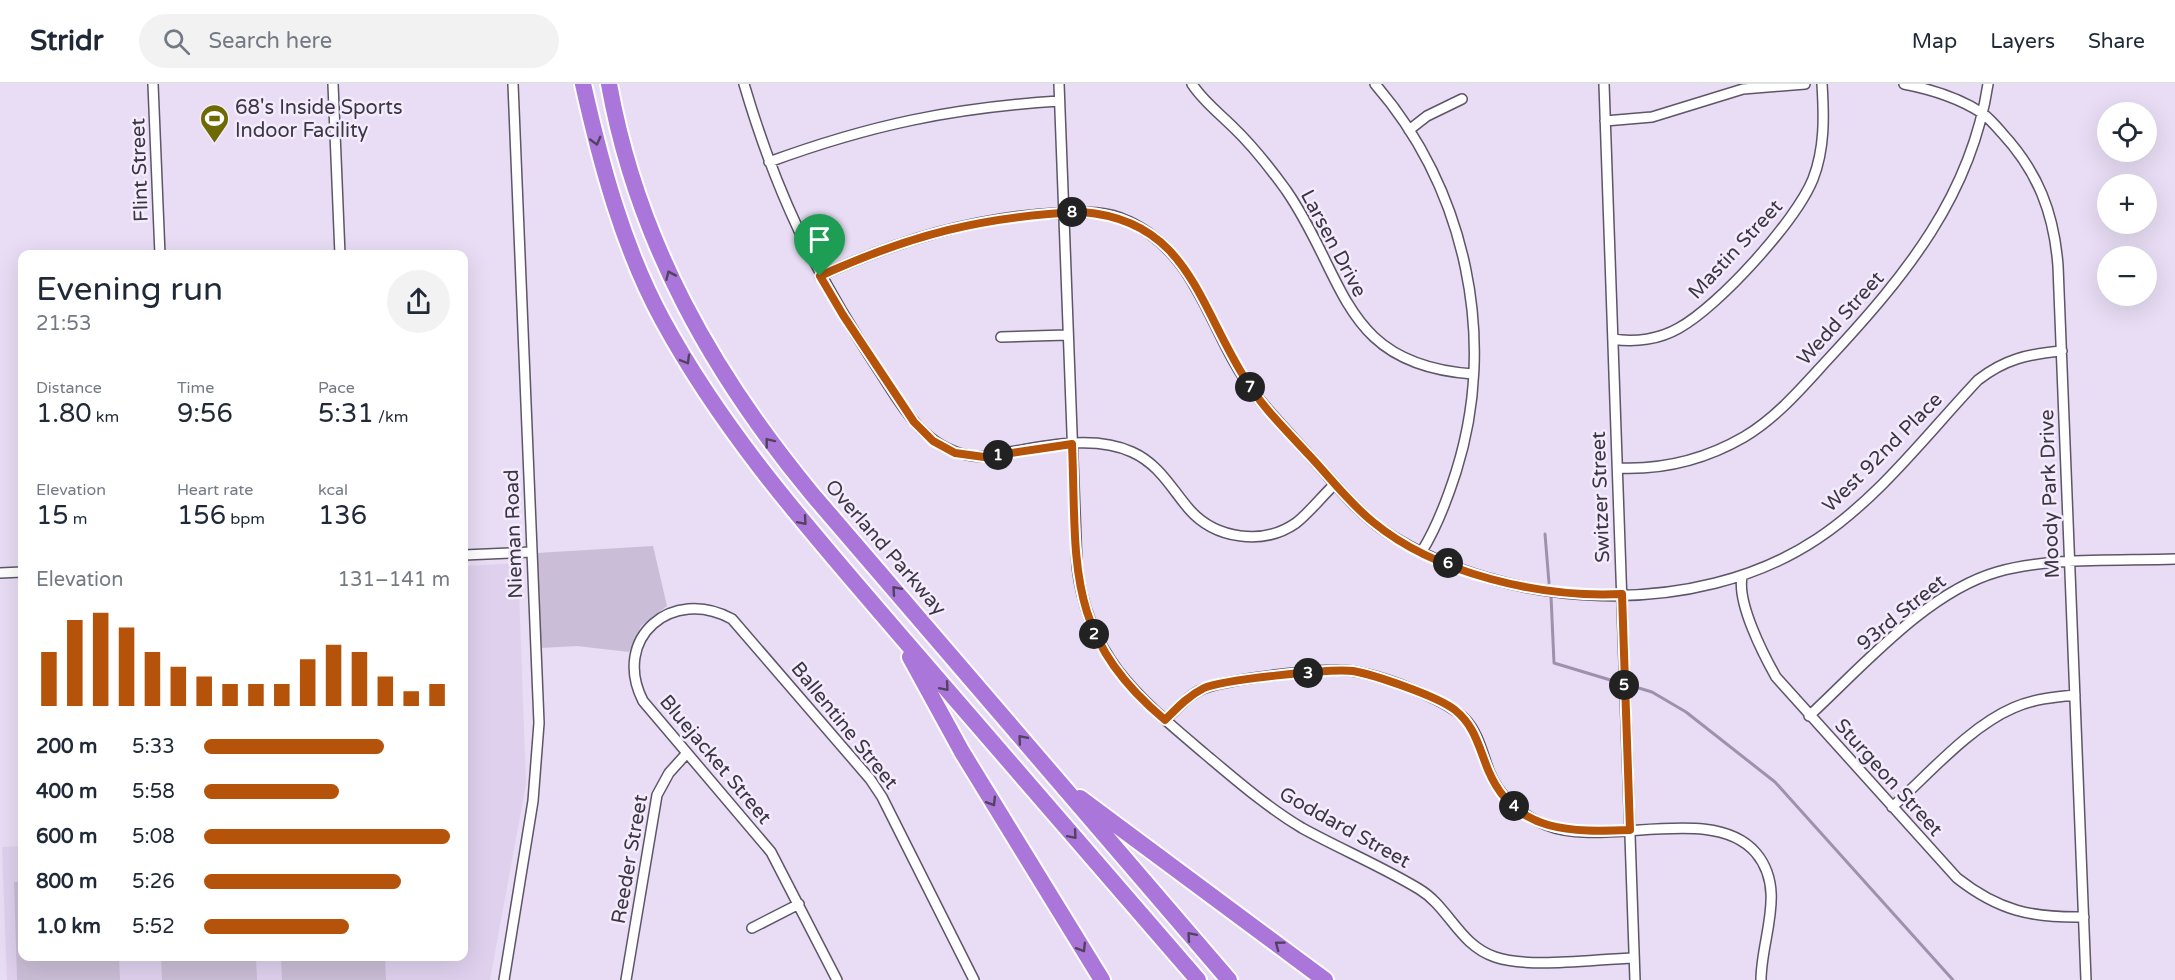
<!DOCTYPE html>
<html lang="en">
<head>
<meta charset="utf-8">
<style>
	body { margin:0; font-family:"Varela Round",sans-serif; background:#f2f2f3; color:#1f2937; height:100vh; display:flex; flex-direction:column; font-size:22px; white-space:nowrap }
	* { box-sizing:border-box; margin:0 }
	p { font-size:20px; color:#747a83 }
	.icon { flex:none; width:33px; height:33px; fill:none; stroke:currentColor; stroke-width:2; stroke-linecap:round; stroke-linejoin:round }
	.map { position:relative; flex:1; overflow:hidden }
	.drawer { position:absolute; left:18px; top:166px; width:450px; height:711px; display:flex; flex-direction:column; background:#fff; border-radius:12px; box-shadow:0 6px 24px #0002 }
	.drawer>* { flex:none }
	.controls { position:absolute; left:2097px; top:18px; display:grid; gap:12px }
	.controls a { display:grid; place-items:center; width:60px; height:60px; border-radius:50%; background:#fff; box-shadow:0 6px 24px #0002; font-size:30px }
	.pin { position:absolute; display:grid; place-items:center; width:51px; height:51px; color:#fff; margin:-62px -26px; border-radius:50% 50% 50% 0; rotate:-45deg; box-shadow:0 0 6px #0007 }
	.pin .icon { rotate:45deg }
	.km { position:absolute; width:30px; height:30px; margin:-15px; border-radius:50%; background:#222; color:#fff; font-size:16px; line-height:30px; text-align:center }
	.round { display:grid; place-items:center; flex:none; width:63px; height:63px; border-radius:32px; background:#f2f2f3 }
	.headline { display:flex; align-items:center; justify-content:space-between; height:102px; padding:0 18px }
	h1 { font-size:33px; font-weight:600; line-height:45px }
	.metrics { display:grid; grid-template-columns:repeat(3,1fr); gap:9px; height:102px; padding:6px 18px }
	.metrics div { display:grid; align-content:center }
	.metrics b { font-size:26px; font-weight:600 }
	.metrics small { font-size:16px; font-weight:400 }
	.metrics p { font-size:16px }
	.chart { height:168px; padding:12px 18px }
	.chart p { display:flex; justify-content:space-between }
	.chart svg { width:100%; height:108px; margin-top:6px; stroke:#b45309; stroke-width:6 }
	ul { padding:0 18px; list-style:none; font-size:20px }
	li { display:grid; grid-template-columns:96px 72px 1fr; align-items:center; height:45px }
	li i { height:15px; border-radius:8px; background:#b45309 }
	header { display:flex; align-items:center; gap:36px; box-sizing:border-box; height:84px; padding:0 30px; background:#fff; border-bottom:2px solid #e0e1e3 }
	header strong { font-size:28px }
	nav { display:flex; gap:33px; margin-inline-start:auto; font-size:21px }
	.search { width:420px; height:54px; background:#f2f2f3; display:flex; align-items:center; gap:15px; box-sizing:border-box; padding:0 21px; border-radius:33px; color:#747a83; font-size:22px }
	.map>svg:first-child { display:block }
	.built { fill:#dfd1ee }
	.green { fill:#cabdd7 }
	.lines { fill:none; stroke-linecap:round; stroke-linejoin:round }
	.stream { stroke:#9f91ad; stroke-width:3 }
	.minor-casing { stroke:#5e5568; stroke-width:12 }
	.motorway-casing { stroke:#fff; stroke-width:20 }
	.minor { stroke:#fff; stroke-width:9 }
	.motorway { stroke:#ab76d9; stroke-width:16 }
	.oneway { stroke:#51435e }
	.route-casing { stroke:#fff; stroke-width:12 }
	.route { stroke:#b45309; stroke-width:8 }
	.labels { text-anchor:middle; stroke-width:5; stroke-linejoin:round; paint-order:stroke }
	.poi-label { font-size:20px; fill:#3b363f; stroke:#f4ebfe; text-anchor:start }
	.street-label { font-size:20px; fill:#3b363f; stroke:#f4ebfe }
</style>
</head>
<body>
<header>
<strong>Stridr</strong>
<div class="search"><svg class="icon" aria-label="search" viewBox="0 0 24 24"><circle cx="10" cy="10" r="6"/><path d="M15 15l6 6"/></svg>Search here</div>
<nav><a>Map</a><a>Layers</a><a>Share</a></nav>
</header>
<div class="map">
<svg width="2175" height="896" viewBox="0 0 2175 896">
	<rect width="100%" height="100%" fill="#e8ddf4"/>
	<path class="built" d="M518,479L526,700L490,896H7L2,763L22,762V873H464V482Z"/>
	<path class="green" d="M653,462L667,522L641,542L629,568L577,562L540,564L537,469Z
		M14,798H22V873H119L120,896H17Z
		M161,873H256L257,896H162Z
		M281,873H385L386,896H282Z"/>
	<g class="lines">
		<path class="stream" d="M1545,450L1549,499
			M1551,512L1554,579L1617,598
			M1632,602L1652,608L1686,628L1775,698L1953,896"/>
		<defs>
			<path id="minor" d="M153,0L160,171
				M333,0L340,171
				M744,0C776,109 814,187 876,282C900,318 921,362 967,371C984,375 999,370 1016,367C1052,360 1098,352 1132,368C1159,380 1171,404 1189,425C1215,455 1263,462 1296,439C1310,428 1322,412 1335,400
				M1059,0L1077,482C1088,574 1139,614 1205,670C1236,696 1267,723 1302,744C1340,765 1381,782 1419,805C1449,823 1459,861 1495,873C1530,885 1595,875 1634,874
				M1192,0C1203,17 1219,29 1233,43C1253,62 1270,84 1286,106C1347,194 1341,281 1473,290
				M1375,0C1466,105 1498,255 1456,388C1447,416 1437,443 1422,467
				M1604,0L1635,896
				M1904,0C1930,5 1959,14 1982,29C1989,34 1996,42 2002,49C2038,88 2054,129 2058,182L2086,896
				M1605,37L1652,33L1743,5L1805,0
				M1409,46L1427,32L1462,15
				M769,78C870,41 951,24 1059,17
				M820,192C897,157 974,133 1058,129C1082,128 1106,126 1128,137C1201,171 1209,251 1255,310C1274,334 1296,356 1316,379C1338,403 1359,430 1386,448C1507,527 1695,536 1817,455C1879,414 1927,350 1978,296C2005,275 2028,270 2062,267
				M1001,253L1067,251
				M1613,255C1635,259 1660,255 1679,244C1719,222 1796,137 1813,95C1825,64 1824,32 1822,0
				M1618,384C1663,386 1706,375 1744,353C1779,332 1804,301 1831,272C1905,192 1971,112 1988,0
				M464,471L532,468
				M0,489L22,488
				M1742,493C1737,519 1763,570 1776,593L1957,794C1999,827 2032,834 2084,833
				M1809,632C1862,583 1927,508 1997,488C2048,473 2120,477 2175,475
				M1165,636C1178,624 1191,608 1208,603C1235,595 1325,583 1352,587C1379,591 1444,614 1464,634C1478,648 1482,668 1489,687C1499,713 1521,731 1546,741C1603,765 1713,718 1756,769C1787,806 1761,854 1761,896
				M1892,723C1928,691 1969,643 2013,624C2033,615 2054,613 2075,611
				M752,844L799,820
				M504,896L533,717L539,639L513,0
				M626,896L657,711L669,689L687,669
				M837,896L771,768L643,617C611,554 672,502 732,535L870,695L882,713L974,896"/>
			<path id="motorway" d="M583,0C601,80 623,163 662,235C727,355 817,454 905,557C1003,670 1100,783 1198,896
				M609,0C637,156 712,289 812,410L1229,896
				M910,573L962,668L1102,896
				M1080,714L1325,896"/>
		</defs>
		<use href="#minor" class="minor-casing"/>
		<use href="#motorway" class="motorway-casing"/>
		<use href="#minor" class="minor"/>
		<use href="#motorway" class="motorway"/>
	</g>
	<defs><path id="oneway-chevron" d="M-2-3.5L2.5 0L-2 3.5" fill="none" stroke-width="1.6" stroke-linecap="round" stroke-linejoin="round" transform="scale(1.5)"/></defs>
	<g class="oneway">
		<use href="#oneway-chevron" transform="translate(596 57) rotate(75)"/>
		<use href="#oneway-chevron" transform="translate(670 191) rotate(-114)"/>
		<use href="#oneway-chevron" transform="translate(686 276) rotate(60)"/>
		<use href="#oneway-chevron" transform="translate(769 358) rotate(-128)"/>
		<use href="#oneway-chevron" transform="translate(803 437) rotate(49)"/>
		<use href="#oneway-chevron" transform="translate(896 506) rotate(-131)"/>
		<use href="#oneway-chevron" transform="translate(945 603) rotate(49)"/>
		<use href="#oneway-chevron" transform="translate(1022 655) rotate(-130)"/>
		<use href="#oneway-chevron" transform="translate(992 718) rotate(58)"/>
		<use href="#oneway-chevron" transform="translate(1073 751) rotate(49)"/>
		<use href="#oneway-chevron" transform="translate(1191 852) rotate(-131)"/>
		<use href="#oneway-chevron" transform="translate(1279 861) rotate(-143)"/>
		<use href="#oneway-chevron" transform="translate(1082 864) rotate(58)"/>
	</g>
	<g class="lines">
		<defs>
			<path id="route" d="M1082,128C1188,136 1198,221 1246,296C1262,323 1286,346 1307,369C1329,392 1348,418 1373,438C1436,490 1541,514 1622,510L1630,746C1573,748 1516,750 1489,688C1479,665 1476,643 1455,626C1437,612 1375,591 1353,587C1333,584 1221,596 1204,604C1188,612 1177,624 1165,636C1064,551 1077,481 1072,360L984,373L955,369L933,357L914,338L843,231L820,192C910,151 983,132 1082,128Z"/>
		</defs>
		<use href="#route" class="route-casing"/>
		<use href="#route" class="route"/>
	</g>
	<defs>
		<symbol id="stadium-pin" viewBox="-11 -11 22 30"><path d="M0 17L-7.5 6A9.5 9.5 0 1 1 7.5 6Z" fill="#6f6902" stroke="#f4ebfe"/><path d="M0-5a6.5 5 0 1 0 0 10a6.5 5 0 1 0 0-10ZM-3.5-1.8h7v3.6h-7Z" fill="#fff"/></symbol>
	</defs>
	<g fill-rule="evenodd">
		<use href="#stadium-pin" x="198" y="18" width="33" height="45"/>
	</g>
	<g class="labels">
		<g class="poi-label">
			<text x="235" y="30">68's Inside Sports<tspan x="235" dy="23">Indoor Facility</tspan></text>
		</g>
		<g class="street-label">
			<text transform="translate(139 86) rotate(-92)" y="7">Flint Street</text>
			<text transform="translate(1334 159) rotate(62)" y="7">Larsen Drive</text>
			<text transform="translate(1735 165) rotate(-47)" y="7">Mastin Street</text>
			<text transform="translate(1840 234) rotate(-48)" y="7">Wedd Street</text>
			<text transform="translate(1882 368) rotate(-45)" y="7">West 92nd Place</text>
			<text transform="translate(2049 410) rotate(-92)" y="7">Moody Park Drive</text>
			<text transform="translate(1600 413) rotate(-92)" y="7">Switzer Street</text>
			<text transform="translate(513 450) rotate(-92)" y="7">Nieman Road</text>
			<text transform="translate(886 463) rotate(49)" y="7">Overland Parkway</text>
			<text transform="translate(1901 528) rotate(-39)" y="7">93rd Street</text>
			<text transform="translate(845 641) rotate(51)" y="7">Ballentine Street</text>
			<text transform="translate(716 675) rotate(50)" y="7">Bluejacket Street</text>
			<text transform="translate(1889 693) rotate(48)" y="7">Sturgeon Street</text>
			<text transform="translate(1345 743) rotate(29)" y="7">Goddard Street</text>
			<text transform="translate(629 775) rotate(-80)" y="7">Reeder Street</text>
		</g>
	</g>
</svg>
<div class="controls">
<a><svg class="icon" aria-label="locate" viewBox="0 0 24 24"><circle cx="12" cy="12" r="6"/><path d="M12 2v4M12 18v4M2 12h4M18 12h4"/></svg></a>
<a>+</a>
<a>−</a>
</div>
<div class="pin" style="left:820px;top:192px;background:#1e9e55"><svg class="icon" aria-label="arrive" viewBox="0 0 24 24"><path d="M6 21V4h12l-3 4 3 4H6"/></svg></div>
<b class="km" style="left:998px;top:371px">1</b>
<b class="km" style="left:1094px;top:550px">2</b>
<b class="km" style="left:1308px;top:589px">3</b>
<b class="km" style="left:1514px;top:722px">4</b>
<b class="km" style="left:1624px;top:601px">5</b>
<b class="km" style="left:1448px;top:479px">6</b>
<b class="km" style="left:1250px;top:303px">7</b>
<b class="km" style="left:1072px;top:128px">8</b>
<section class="drawer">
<div class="headline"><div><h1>Evening run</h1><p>21:53</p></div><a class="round"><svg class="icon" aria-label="share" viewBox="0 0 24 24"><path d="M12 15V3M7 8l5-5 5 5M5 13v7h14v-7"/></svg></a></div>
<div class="metrics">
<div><p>Distance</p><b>1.80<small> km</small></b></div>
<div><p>Time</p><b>9:56</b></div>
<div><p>Pace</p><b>5:31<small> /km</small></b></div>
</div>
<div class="metrics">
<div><p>Elevation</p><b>15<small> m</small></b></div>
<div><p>Heart rate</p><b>156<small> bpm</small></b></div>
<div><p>kcal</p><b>136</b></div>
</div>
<div class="chart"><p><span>Elevation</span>131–141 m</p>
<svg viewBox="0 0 160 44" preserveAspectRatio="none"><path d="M5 44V22M15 44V9M25 44V6M35 44V12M45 44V22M55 44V28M65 44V32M75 44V35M85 44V35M95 44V35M105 44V25M115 44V19M125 44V22M135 44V32M145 44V38M155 44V35"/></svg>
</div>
<ul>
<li><b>200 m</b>5:33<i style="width:73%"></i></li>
<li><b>400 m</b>5:58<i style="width:55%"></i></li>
<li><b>600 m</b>5:08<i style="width:100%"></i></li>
<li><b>800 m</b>5:26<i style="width:80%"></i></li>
<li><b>1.0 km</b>5:52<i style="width:59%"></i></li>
</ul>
</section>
</div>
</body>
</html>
